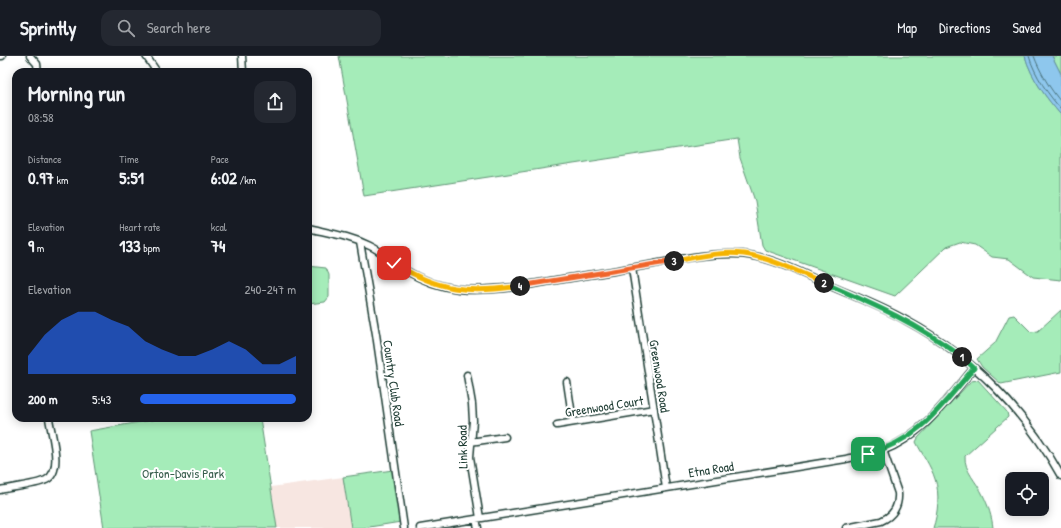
<!DOCTYPE html>
<html lang="en">
<head>
<meta charset="utf-8">
<style>
	body { margin:0; font-family:"Patrick Hand",sans-serif; background:#242831; color:#f1f3f6; height:100vh; display:flex; flex-direction:column; font-size:15px; white-space:nowrap }
	* { box-sizing:border-box; margin:0 }
	p { font-size:13px; color:#9ea1a6 }
	.icon { flex:none; width:22px; height:22px; fill:none; stroke:currentColor; stroke-width:2; stroke-linecap:round; stroke-linejoin:round }
	.map { position:relative; flex:1; overflow:hidden }
	.panel { position:absolute; left:12px; top:12px; width:300px; height:354px; display:flex; flex-direction:column; background:#171b24; border-radius:12px; box-shadow:0 2px 10px #0003 }
	.panel>* { flex:none }
	.controls { position:absolute; left:1005px; top:416px; display:grid; gap:8px }
	.controls a { display:grid; place-items:center; width:44px; height:44px; border-radius:8px; background:#171b24; box-shadow:0 2px 10px #0003; font-size:20px }
	.pin { position:absolute; display:grid; place-items:center; width:34px; height:34px; color:#fff; margin:-17px; border-radius:8px; box-shadow:0 2px 6px #0006 }
	.km { position:absolute; width:20px; height:20px; margin:-10px; border-radius:50%; background:#222; color:#fff; font-size:11px; line-height:20px; text-align:center }
	.round { display:grid; place-items:center; flex:none; width:42px; height:42px; border-radius:12px; background:#242831 }
	.headline { display:flex; align-items:center; justify-content:space-between; height:68px; padding:0 16px }
	h1 { font-size:22px; font-weight:800; line-height:30px }
	.stats { display:grid; grid-template-columns:repeat(3,1fr); gap:6px; height:68px; padding:4px 16px }
	.stats div { display:grid; align-content:center }
	.stats b { font-size:17px; font-weight:800 }
	.stats small { font-size:11px; font-weight:400 }
	.stats p { font-size:11px }
	.chart { height:112px; padding:8px 16px }
	.chart p { display:flex; justify-content:space-between }
	.chart svg { width:100%; height:72px; margin-top:4px; fill:#2563eb; opacity:.7 }
	ul { padding:0 16px; list-style:none; font-size:13px }
	li { display:grid; grid-template-columns:64px 48px 1fr; align-items:center; height:30px }
	li i { height:10px; border-radius:5px; background:#2563eb }
	header { display:flex; align-items:center; gap:24px; box-sizing:border-box; height:56px; padding:0 20px; background:#171b24; border-bottom:1px solid #363941 }
	header strong { font-size:19px }
	nav { display:flex; gap:22px; margin-inline-start:auto; font-size:14px }
	.search { width:280px; height:36px; background:#242831; display:flex; align-items:center; gap:10px; box-sizing:border-box; padding:0 14px; border-radius:12px; color:#9ea1a6; font-size:15px }
	.map>svg:first-child { display:block }
	.built { fill:#f7e6e1 }
	.green { fill:#a5ecb9; stroke:#629476 }
	.water { fill:#8ec7ed; stroke:#6290a3 }
	.lines { fill:none; stroke-linecap:round; stroke-linejoin:round }
	.shore { stroke:#4b747e; stroke-width:1 }
	.minor-casing { stroke:#1f3d34; stroke-width:9 }
	.minor { stroke:#fff; stroke-width:6 }
	.split-1-casing { stroke:#fff; stroke-width:8 }
	.split-2-casing { stroke:#fff; stroke-width:8 }
	.split-3-casing { stroke:#fff; stroke-width:8 }
	.split-4-casing { stroke:#fff; stroke-width:8 }
	.split-5-casing { stroke:#fff; stroke-width:8 }
	.split-1 { stroke:#22a559; stroke-width:5 }
	.split-2 { stroke:#22a559; stroke-width:5 }
	.split-3 { stroke:#f5b400; stroke-width:5 }
	.split-4 { stroke:#f0652b; stroke-width:5 }
	.split-5 { stroke:#f5b400; stroke-width:5 }
	.labels { text-anchor:middle; stroke-width:4; stroke-linejoin:round; paint-order:stroke }
	.street-label { font-size:13px; fill:#1f3d34; stroke:#fff }
	.park-label { font-size:13px; fill:#3a604f; stroke:#fff }
</style>
</head>
<body>
<header>
<strong>Sprintly</strong>
<div class="search"><svg class="icon" aria-label="search" viewBox="0 0 24 24"><circle cx="10" cy="10" r="6"/><path d="M15 15l6 6"/></svg>Search here</div>
<nav><a>Map</a><a>Directions</a><a>Saved</a></nav>
</header>
<div class="map">
<svg width="1061" height="472" viewBox="0 0 1061 472">
	<rect width="100%" height="100%" fill="#fff"/>
	<filter id="ink" filterUnits="userSpaceOnUse"><feTurbulence type="fractalNoise" baseFrequency=".025" numOctaves="2"/><feDisplacementMap in="SourceGraphic" scale="8" xChannelSelector="R" yChannelSelector="G"/><feConvolveMatrix kernelMatrix="1 2 1 2 8 2 1 2 1" color-interpolation-filters="sRGB"/></filter>
	<g filter="url(#ink)">
		<path class="built" d="M343,421L351,472H277L271,431Z"/>
		<path class="green" d="M339,0H1025C1031,22 1047,43 1061,59V224L1033,221L1009,203L992,201L975,189L960,186L946,191L895,240L765,194L762,189L755,145L740,102L737,83L364,140Z
			M1052,0H1061V18Z
			M308,210L326,212L329,219V241L325,246L308,248Z
			M1061,254V316L1001,328L982,311L977,303L995,287L1009,260L1014,259L1031,276L1038,275Z
			M978,324L1007,356L1008,361L965,400C964,415 977,426 983,439C988,449 992,461 993,472H933C938,458 940,437 935,423C931,410 922,398 916,386L918,382L971,325Z
			M163,362H260L277,472H104L89,375Z
			M393,414L401,466L363,472H351L343,421Z"/>
		<path class="water" d="M1025,0H1052L1061,18V59C1047,43 1031,22 1025,0Z"/>
		<g class="lines">
			<path class="shore" d="M1029,0C1034,18 1049,40 1061,53
				M1034,0C1040,16 1050,33 1061,46"/>
			<defs>
				<path id="minor" d="M0,0H2
					M30,0L37,8L38,16
					M146,0L157,16
					M242,0L243,16
					M308,172C329,177 350,180 370,190C383,196 393,206 405,214C443,237 473,236 515,231C555,224 596,218 637,211C669,206 701,197 734,198C767,198 797,215 826,228C853,240 881,250 907,265C972,300 1025,355 1061,420
					M360,186L376,278L404,472
					M632,212L666,432
					M467,319L472,348L473,365L470,401L480,462
					M567,326L573,366
					M557,369L654,353
					M470,386L505,381
					M0,434C13,431 35,429 46,424C64,415 51,378 49,362
					M476,463L478,472
					M420,472L846,403C858,400 870,399 882,395C922,380 948,343 974,312
					M846,472L881,465C893,460 899,450 898,437L883,394"/>
			</defs>
			<use href="#minor" class="minor-casing"/>
			<use href="#minor" class="minor"/>
		</g>
	</g>
	<g class="lines" filter="url(#ink)">
		<defs>
			<path id="split-1" d="M868,398C920,384 941,350 974,312L962,301"/>
			<path id="split-2" d="M824,227C875,249 917,267 962,301"/>
			<path id="split-3" d="M674,205C697,201 721,195 744,198C772,202 798,216 824,227"/>
			<path id="split-4" d="M520,230L674,205"/>
			<path id="split-5" d="M394,207C438,235 469,238 520,230"/>
		</defs>
		<use href="#split-1" class="split-1-casing"/>
		<use href="#split-2" class="split-2-casing"/>
		<use href="#split-3" class="split-3-casing"/>
		<use href="#split-4" class="split-4-casing"/>
		<use href="#split-5" class="split-5-casing"/>
		<use href="#split-1" class="split-1"/>
		<use href="#split-2" class="split-2"/>
		<use href="#split-3" class="split-3"/>
		<use href="#split-4" class="split-4"/>
		<use href="#split-5" class="split-5"/>
	</g>
	<g class="labels">
		<g class="street-label">
			<text transform="translate(660 320) rotate(81)" y="5">Greenwood Road</text>
			<text transform="translate(394 327) rotate(82)" y="5">Country Club Road</text>
			<text transform="translate(604 350) rotate(-9)" y="5">Greenwood Court</text>
			<text transform="translate(462 391) rotate(-91)" y="5">Link Road</text>
			<text transform="translate(711 413) rotate(-9)" y="5">Etna Road</text>
		</g>
		<g class="park-label">
			<text x="183" y="422">Orton-Davis Park</text>
		</g>
	</g>
</svg>
<div class="controls">
<a><svg class="icon" aria-label="locate" viewBox="0 0 24 24"><circle cx="12" cy="12" r="6"/><path d="M12 2v4M12 18v4M2 12h4M18 12h4"/></svg></a>
</div>
<div class="pin" style="left:868px;top:398px;background:#1e9e55"><svg class="icon" aria-label="arrive" viewBox="0 0 24 24"><path d="M6 21V4h12l-3 4 3 4H6"/></svg></div>
<div class="pin" style="left:394px;top:207px;background:#d93025"><svg class="icon" aria-label="check" viewBox="0 0 24 24"><path d="M5 12l5 5 9-10"/></svg></div>
<b class="km" style="left:962px;top:301px">1</b>
<b class="km" style="left:824px;top:227px">2</b>
<b class="km" style="left:674px;top:205px">3</b>
<b class="km" style="left:520px;top:230px">4</b>
<section class="panel">
<div class="headline"><div><h1>Morning run</h1><p>08:58</p></div><a class="round"><svg class="icon" aria-label="share" viewBox="0 0 24 24"><path d="M12 15V3M7 8l5-5 5 5M5 13v7h14v-7"/></svg></a></div>
<div class="stats">
<div><p>Distance</p><b>0.97<small> km</small></b></div>
<div><p>Time</p><b>5:51</b></div>
<div><p>Pace</p><b>6:02<small> /km</small></b></div>
</div>
<div class="stats">
<div><p>Elevation</p><b>9<small> m</small></b></div>
<div><p>Heart rate</p><b>133<small> bpm</small></b></div>
<div><p>kcal</p><b>74</b></div>
</div>
<div class="chart"><p><span>Elevation</span>240–247 m</p>
<svg viewBox="0 0 160 44" preserveAspectRatio="none"><path d="M0 44V33L10 20L20 11L30 6L40 6L50 11L60 15L70 24L80 29L90 33L100 33L110 29L120 24L130 29L140 38L150 38L160 33V44z"/></svg>
</div>
<ul>
<li><b>200 m</b>5:43<i style="width:100%"></i></li>
</ul>
</section>
</div>
</body>
</html>
